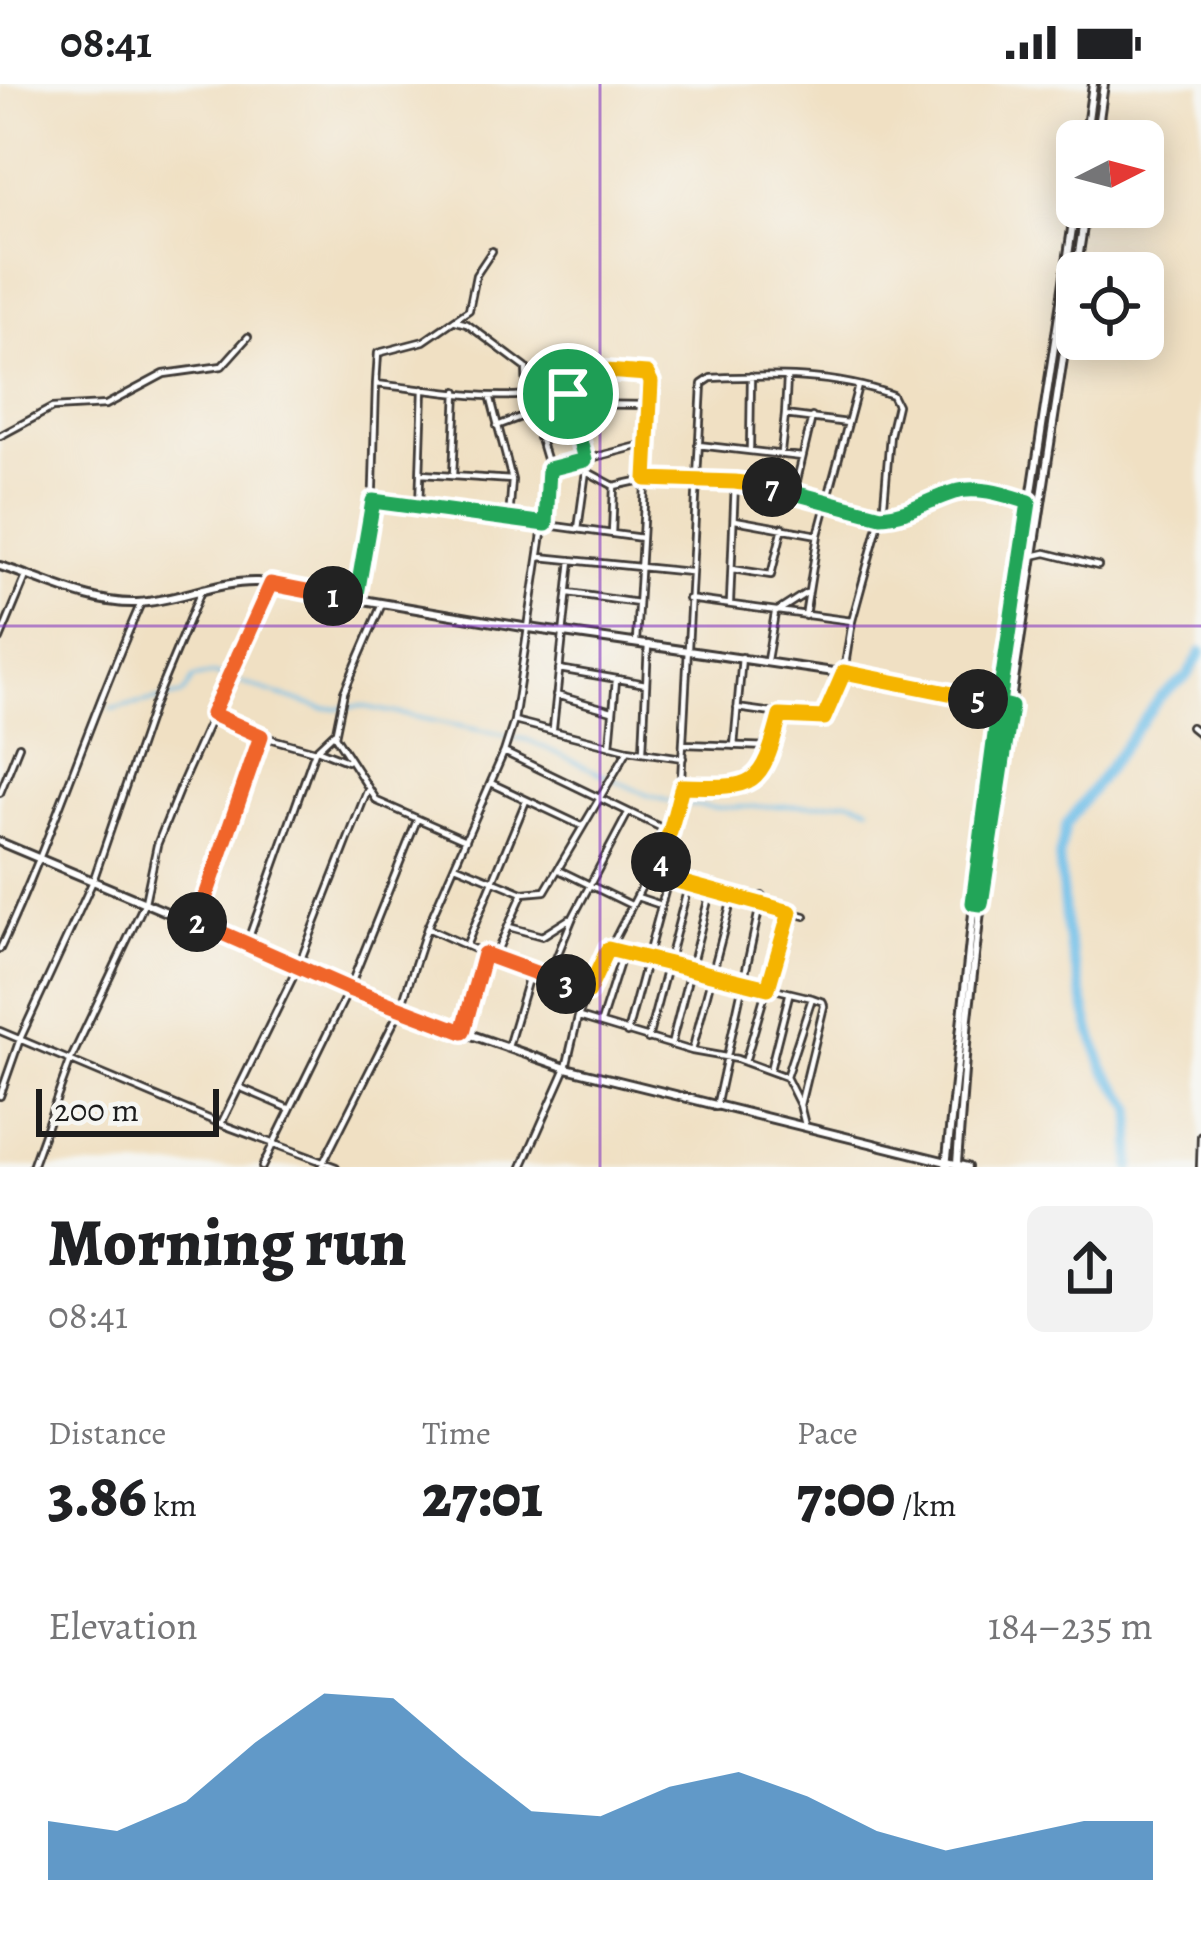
<!DOCTYPE html>
<html lang="en">
<head>
<meta charset="utf-8">
<style>
	body { margin:0; font-family:Alegreya,serif; background:#f2f2f2; color:#202124; height:100vh; display:flex; flex-direction:column; font-size:45px; white-space:nowrap }
	* { box-sizing:border-box; margin:0 }
	p { font-size:39px; color:#757577 }
	.icon { flex:none; width:66px; height:66px; fill:none; stroke:currentColor; stroke-width:2; stroke-linecap:round; stroke-linejoin:round }
	.map { position:relative; height:1083px; overflow:hidden }
	.side { display:flex; flex-direction:column; background:#fff; flex:1 }
	.side>* { flex:none }
	.needle { width:78px; rotate:84deg }
	.buttons { position:absolute; left:1056px; top:36px; display:grid; gap:24px }
	.buttons a { display:grid; place-items:center; width:108px; height:108px; border-radius:18px; background:#fff; box-shadow:0 6px 30px #0003; font-size:60px }
	.scale { position:absolute; left:36px; bottom:30px; width:183px; box-sizing:border-box; padding-left:12px; border:6px solid #1c1c1c; border-top:0; font-size:33px; line-height:42px; white-space:nowrap; color:#1c1c1c; -webkit-text-stroke:9px #f6f6f2; paint-order:stroke }
	.pin { position:absolute; display:grid; place-items:center; width:102px; height:102px; color:#fff; margin:-51px; border:6px solid #fff; border-radius:50%; box-shadow:0 3px 12px #0007 }
	.km { position:absolute; width:60px; height:60px; margin:-30px; border-radius:50%; background:#222; color:#fff; font-size:33px; line-height:60px; text-align:center }
	.round { display:grid; place-items:center; flex:none; width:126px; height:126px; border-radius:18px; background:#f2f2f2 }
	.overview { display:flex; align-items:center; justify-content:space-between; height:204px; padding:0 48px }
	h1 { font-size:66px; font-weight:800; line-height:90px }
	.stats { display:grid; grid-template-columns:repeat(3,1fr); gap:18px; height:204px; padding:12px 48px }
	.stats div { display:grid; align-content:center }
	.stats b { font-size:60px; font-weight:800 }
	.stats small { font-size:33px; font-weight:400 }
	.stats p { font-size:33px }
	.chart { height:336px; padding:24px 48px }
	.chart p { display:flex; justify-content:space-between }
	.chart svg { width:100%; height:216px; margin-top:12px; fill:#1f6fb2; opacity:.7 }
	.status { display:flex; justify-content:space-between; align-items:center; height:84px; padding:0 60px; background:#fff; direction:ltr }
	.status svg { height:33px; fill:currentColor }
	.map>svg:first-child { display:block }
	.lines { fill:none; stroke-linecap:round; stroke-linejoin:round }
	.stream { stroke:#6cbde8; stroke-width:3 }
	.river { stroke:#6cbde8; stroke-width:10 }
	.minor-casing { stroke:#3c3935; stroke-width:10 }
	.tertiary-casing { stroke:#3c3935; stroke-width:12 }
	.minor { stroke:#fff; stroke-width:4.5 }
	.tertiary { stroke:#fff; stroke-width:6 }
	.split-1-casing { stroke:#fff; stroke-width:24 }
	.split-2-casing { stroke:#fff; stroke-width:24 }
	.split-3-casing { stroke:#fff; stroke-width:24 }
	.split-4-casing { stroke:#fff; stroke-width:24 }
	.split-5-casing { stroke:#fff; stroke-width:24 }
	.split-6-casing { stroke:#fff; stroke-width:24 }
	.split-7-casing { stroke:#fff; stroke-width:24 }
	.split-8-casing { stroke:#fff; stroke-width:24 }
	.split-1 { stroke:#22a559; stroke-width:15 }
	.split-2 { stroke:#f0652b; stroke-width:15 }
	.split-3 { stroke:#f0652b; stroke-width:15 }
	.split-4 { stroke:#f5b400; stroke-width:15 }
	.split-5 { stroke:#f5b400; stroke-width:15 }
	.split-6 { stroke:#22a559; stroke-width:15 }
	.split-7 { stroke:#22a559; stroke-width:15 }
	.split-8 { stroke:#f5b400; stroke-width:15 }
	.grid { fill:none; stroke:#7b2cbf; stroke-width:3; stroke-opacity:0.55 }
</style>
</head>
<body>
<div class="status"><b>08:41</b><svg viewBox="0 0 49 12"><path d="M0 12V9h3v3zM5 12V6h3v6zM10 12V3h3v9zM15 12V0h3v12zM26 1h20v11H26zM47 4h2v5h-2z"/></svg></div>
<div class="map">
<svg width="1201" height="1083" viewBox="0 0 1201 1083">
	<rect width="100%" height="100%" fill="#f6f6f2"/>
	<filter id="ink" filterUnits="userSpaceOnUse"><feTurbulence type="fractalNoise" baseFrequency=".00833" numOctaves="2"/><feDisplacementMap in="SourceGraphic" scale="24" xChannelSelector="R" yChannelSelector="G"/><feConvolveMatrix kernelMatrix="1 2 1 2 8 2 1 2 1" color-interpolation-filters="sRGB"/></filter>
	<filter id="wash" filterUnits="userSpaceOnUse"><feTurbulence type="fractalNoise" baseFrequency=".004" numOctaves="4" result="noise"/><feDisplacementMap in="SourceGraphic" scale="48" xChannelSelector="R" yChannelSelector="G"/><feGaussianBlur stdDeviation="2.7" result="paint"/><feColorMatrix in="noise" values="0 0 0 0 0 0 0 0 0 0 0 0 0 0 0 0 0 1.4 0 .05"/><feComposite in="paint" operator="in"/></filter>
	<g filter="url(#wash)">
		<rect width="100%" height="100%" fill="#f0e0c3"/>
		<g class="lines">
			<path class="stream" d="M111,625L182,611L194,594L214,590L323,625L361,622L528,656L647,711L675,719L713,724L815,721L848,716L870,723"/>
			<path class="river" d="M1131,1083L1133,1024L1104,985L1091,947L1066,845L1059,773L1066,741L1160,613L1187,592L1201,568"/>
		</g>
	</g>
	<g filter="url(#ink)">
		<g class="lines">
			<defs>
				<path id="minor" d="M376,300L378,269L424,257L469,226L476,191L492,167
					M491,315L512,396L509,436
					M571,320L649,321
					M785,331L787,294
					M497,342L531,329
					M0,352L52,324L106,321L164,290L222,282L248,253
					M539,354L575,346
					M698,361L802,373
					M750,364L751,292
					M781,368L785,331L848,339
					M549,385L646,360
					M586,387L614,402L646,395L765,401L881,432C909,430 928,415 954,408C978,401 1006,411 1029,418
					M422,390L512,396
					M453,391L457,307
					M794,409L812,333
					M374,417L642,454
					M419,423L423,305
					M735,436L818,451
					M578,445L586,387L569,320L570,292L585,284L647,289L651,298L636,558
					M612,450L614,402
					M1033,472L1046,469L1098,482
					M540,473L690,488
					M732,485L771,491L783,443
					M569,509L638,519
					M688,515L852,537
					M356,516L372,435L376,300C423,305 482,316 527,311
					M730,518L735,398
					M382,520L344,608L335,652L377,717L466,756
					M805,532L818,451L858,302
					M0,555L27,490
					M767,576L775,529L806,509
					M559,585L646,600
					M556,611L612,627
					M212,630L261,652L315,667L334,649
					M514,637L628,666L683,674
					M1191,643L1201,651
					M553,644L571,476
					M684,660L772,663
					M610,662L616,596
					M734,662L742,573
					M319,666L347,677
					M643,667L648,560
					M504,668L670,748
					M491,699L582,742
					M682,702C755,704 761,705 780,632
					M0,709L19,662
					M658,770L669,795
					M455,781L523,809L545,807L628,666
					M561,787L631,821
					M637,813L658,820
					M196,839L261,652
					M509,843L542,852L569,835
					M427,844L494,874L588,907
					M247,859L315,667
					M466,862L526,717
					M0,865C53,752 90,633 141,519
					M608,865L812,914L786,993L800,1021
					M494,874L523,809
					M548,894L573,833L628,729
					M579,933L692,967L737,975L786,993
					M601,938L623,869
					M464,946L484,870
					M0,947L221,1040L336,1083
					M627,949L668,796L805,832
					M648,955L689,799
					M671,961L711,805
					M508,963L530,888
					M692,967L733,811
					M745,978L789,828
					M770,986L789,911
					M239,1003L288,1024
					M0,1012L20,955L93,797L153,622L201,507
					M716,1023L762,812
					M221,1040L298,883L367,707
					M805,1041L800,1021L824,922L823,918L812,914
					M32,1083L71,975L145,818L157,761L182,699L271,500
					M262,1083L349,905L417,736
					M321,1083L400,926L427,844L504,668L514,637L549,403V385L527,311L526,284L467,240L456,237
					M522,1083L566,984L578,933L588,907L670,748L680,715L702,300L711,294C771,291 834,290 892,311L897,321L890,351L884,420L852,537L844,588L826,632L822,636L737,624
					M1200,1083L1201,1052"/>
				<path id="tertiary" d="M1085,57L1093,0
					M1096,57L1104,0
					M0,482C42,495 92,521 137,519C178,517 216,497 257,498L529,544L896,597L1011,623
					M0,758L400,926L566,984L967,1083
					M957,1079L968,934L983,801L1086,123
					M946,1083L985,717L1077,112"/>
			</defs>
			<use href="#minor" class="minor-casing"/>
			<use href="#tertiary" class="tertiary-casing"/>
			<use href="#minor" class="minor"/>
			<use href="#tertiary" class="tertiary"/>
		</g>
	</g>
	<g class="lines" filter="url(#ink)">
		<defs>
			<path id="split-1" d="M333,512L356,516L373,417L546,440L549,385L585,376L568,310"/>
			<path id="split-2" d="M197,838L261,652L212,630L271,500L333,512"/>
			<path id="split-3" d="M197,838L349,905L463,948L484,870L566,900"/>
			<path id="split-4" d="M566,900L588,908L608,865L768,904L790,828L669,795L661,778"/>
			<path id="split-5" d="M661,778L658,770L670,748L682,702C755,704 761,705 780,632L824,634L844,588L978,615"/>
			<path id="split-6" d="M978,615L999,620L973,819L981,820L1011,623L999,620L1001,605"/>
			<path id="split-7" d="M772,403L881,432C909,430 928,416 954,408C978,401 1006,411 1029,418L1001,605"/>
			<path id="split-8" d="M568,310L570,292L578,285L647,290L651,298L646,395L735,398L772,403"/>
		</defs>
		<use href="#split-1" class="split-1-casing"/>
		<use href="#split-2" class="split-2-casing"/>
		<use href="#split-3" class="split-3-casing"/>
		<use href="#split-4" class="split-4-casing"/>
		<use href="#split-5" class="split-5-casing"/>
		<use href="#split-6" class="split-6-casing"/>
		<use href="#split-7" class="split-7-casing"/>
		<use href="#split-8" class="split-8-casing"/>
		<use href="#split-1" class="split-1"/>
		<use href="#split-2" class="split-2"/>
		<use href="#split-3" class="split-3"/>
		<use href="#split-4" class="split-4"/>
		<use href="#split-5" class="split-5"/>
		<use href="#split-6" class="split-6"/>
		<use href="#split-7" class="split-7"/>
		<use href="#split-8" class="split-8"/>
	</g>
	<path class="grid" d="M600,0V1083M0,542H1201"/>
</svg>
<div class="buttons">
<a><svg class="needle" viewBox="-14 -14 28 28"><path d="M0-13l5 13h-10z" fill="#e53935"/><path d="M0 13l5-13h-10z" fill="#757577"/></svg></a>
<a><svg class="icon" aria-label="locate" viewBox="0 0 24 24"><circle cx="12" cy="12" r="6"/><path d="M12 2v4M12 18v4M2 12h4M18 12h4"/></svg></a>
</div>
<div class="scale">200 m</div>
<div class="pin" style="left:568px;top:310px;background:#1e9e55"><svg class="icon" aria-label="arrive" viewBox="0 0 24 24"><path d="M6 21V4h12l-3 4 3 4H6"/></svg></div>
<b class="km" style="left:333px;top:512px">1</b>
<b class="km" style="left:197px;top:838px">2</b>
<b class="km" style="left:566px;top:900px">3</b>
<b class="km" style="left:661px;top:778px">4</b>
<b class="km" style="left:978px;top:615px">5</b>
<b class="km" style="left:772px;top:403px">7</b>
</div>
<section class="side">
<div class="overview"><div><h1>Morning run</h1><p>08:41</p></div><a class="round"><svg class="icon" aria-label="share" viewBox="0 0 24 24"><path d="M12 15V3M7 8l5-5 5 5M5 13v7h14v-7"/></svg></a></div>
<div class="stats">
<div><p>Distance</p><b>3.86<small> km</small></b></div>
<div><p>Time</p><b>27:01</b></div>
<div><p>Pace</p><b>7:00<small> /km</small></b></div>
</div>
<div class="chart"><p><span>Elevation</span>184–235 m</p>
<svg viewBox="0 0 160 44" preserveAspectRatio="none"><path d="M0 44V32L10 34L20 28L30 16L40 6L50 7L60 19L70 30L80 31L90 25L100 22L110 27L120 34L130 38L140 35L150 32L160 32V44z"/></svg>
</div>
</section>
</body>
</html>
